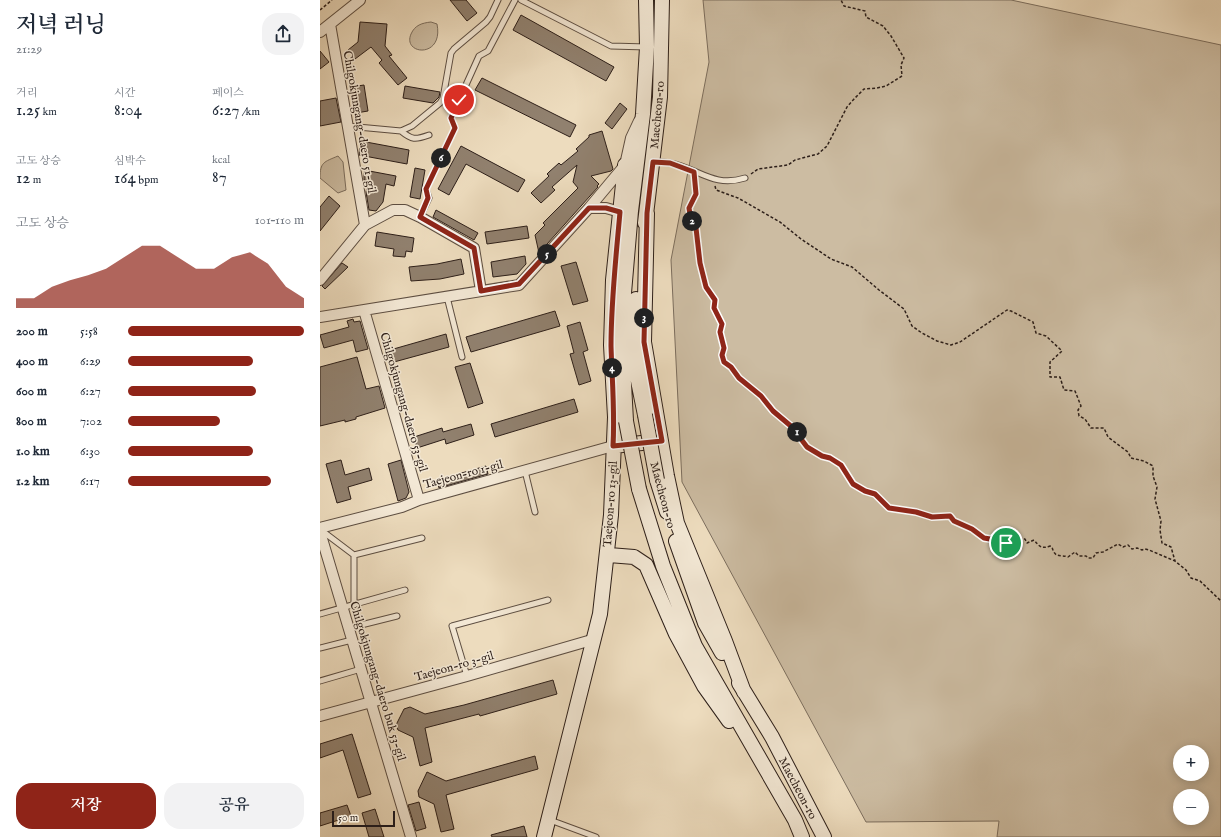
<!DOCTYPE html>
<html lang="ko">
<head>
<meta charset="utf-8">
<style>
	body { margin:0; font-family:"IM FELL English","Noto Serif KR",serif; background:#f2f2f3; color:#1f2937; height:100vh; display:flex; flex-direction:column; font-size:15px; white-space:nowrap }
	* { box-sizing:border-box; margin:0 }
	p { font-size:13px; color:#747a83 }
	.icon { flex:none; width:22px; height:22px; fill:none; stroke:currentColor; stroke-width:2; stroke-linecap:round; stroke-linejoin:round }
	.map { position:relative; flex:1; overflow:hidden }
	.drawer { display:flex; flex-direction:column; background:#fff; width:320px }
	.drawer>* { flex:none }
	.buttons { position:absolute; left:853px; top:745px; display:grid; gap:8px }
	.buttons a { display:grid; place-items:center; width:36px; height:36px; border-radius:50%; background:#fff; box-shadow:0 2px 10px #0003; font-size:20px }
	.scale { position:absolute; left:12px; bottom:10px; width:63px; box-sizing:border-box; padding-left:4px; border:2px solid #2d1f19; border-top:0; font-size:11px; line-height:14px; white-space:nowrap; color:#2d1f19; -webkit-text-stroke:3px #f3e8d5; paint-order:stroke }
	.pin { position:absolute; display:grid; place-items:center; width:34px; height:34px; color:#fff; margin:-17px; border:2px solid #fff; border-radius:50%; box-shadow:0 1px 4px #0007 }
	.km { position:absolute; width:20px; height:20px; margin:-10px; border-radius:50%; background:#222; color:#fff; font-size:11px; line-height:20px; text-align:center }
	.round { display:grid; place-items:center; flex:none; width:42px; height:42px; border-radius:16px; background:#f2f2f3 }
	.head { display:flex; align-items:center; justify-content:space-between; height:68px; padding:0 16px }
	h1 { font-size:22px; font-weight:600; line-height:30px }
	.metrics { display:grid; grid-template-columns:repeat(3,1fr); gap:6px; height:68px; padding:4px 16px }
	.metrics div { display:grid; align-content:center }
	.metrics b { font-size:17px; font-weight:600 }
	.metrics small { font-size:11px; font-weight:400 }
	.metrics p { font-size:11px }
	.chart { height:112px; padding:8px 16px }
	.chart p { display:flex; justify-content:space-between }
	.chart svg { width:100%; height:72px; margin-top:4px; fill:#8f2418; opacity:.7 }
	.button { display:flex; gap:8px; margin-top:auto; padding:8px 16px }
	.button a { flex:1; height:46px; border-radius:16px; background:#8f2418; color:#fff; font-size:16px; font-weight:600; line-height:46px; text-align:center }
	.button a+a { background:#f2f2f3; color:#1f2937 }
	ul { padding:0 16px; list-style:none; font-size:13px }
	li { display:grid; grid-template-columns:64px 48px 1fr; align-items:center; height:30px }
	li i { height:10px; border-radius:5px; background:#8f2418 }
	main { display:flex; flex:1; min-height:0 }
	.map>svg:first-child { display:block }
	.green { fill:#ccbca2; stroke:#7c6e5e; fill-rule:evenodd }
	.building { fill:#91816f; stroke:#2d1f19 }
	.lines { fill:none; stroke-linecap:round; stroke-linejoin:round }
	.lane-casing { stroke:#5d4e42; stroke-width:7 }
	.street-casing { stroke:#5d4e42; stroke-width:12 }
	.secondary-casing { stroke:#2d1f19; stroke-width:16 }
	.path { stroke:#2d1f19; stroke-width:1.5; stroke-dasharray:3 2; stroke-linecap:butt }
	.lane { stroke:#f3e8d5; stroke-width:5 }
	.street { stroke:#f3e8d5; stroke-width:10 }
	.secondary { stroke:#f3e8d5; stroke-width:14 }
	.secondary-bridge-casing { stroke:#2d1f19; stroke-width:16; stroke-linecap:butt }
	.secondary-bridge { stroke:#f3e8d5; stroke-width:14 }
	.route-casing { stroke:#fff; stroke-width:8 }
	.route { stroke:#8f2418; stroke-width:5 }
	.labels { text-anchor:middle; stroke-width:3; stroke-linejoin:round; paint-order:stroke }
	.street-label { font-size:12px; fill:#2d1f19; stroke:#f3e8d5 }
</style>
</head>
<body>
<main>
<section class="drawer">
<div class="head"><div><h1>저녁 러닝</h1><p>21:29</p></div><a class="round"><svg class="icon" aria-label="share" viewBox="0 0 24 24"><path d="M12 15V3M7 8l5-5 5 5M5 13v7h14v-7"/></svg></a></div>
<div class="metrics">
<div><p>거리</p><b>1.25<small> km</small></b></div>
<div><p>시간</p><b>8:04</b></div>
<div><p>페이스</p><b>6:27<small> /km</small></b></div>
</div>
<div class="metrics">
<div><p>고도 상승</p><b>12<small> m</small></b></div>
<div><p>심박수</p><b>164<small> bpm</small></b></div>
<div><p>kcal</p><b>87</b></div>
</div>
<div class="chart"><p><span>고도 상승</span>101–110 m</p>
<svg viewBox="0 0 160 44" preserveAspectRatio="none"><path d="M0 44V38L10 38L20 31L30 27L40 24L50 20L60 13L70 6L80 6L90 13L100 20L110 20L120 13L130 10L140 17L150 31L160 38V44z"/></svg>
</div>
<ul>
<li><b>200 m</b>5:58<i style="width:100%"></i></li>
<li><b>400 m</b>6:29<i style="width:71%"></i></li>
<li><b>600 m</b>6:27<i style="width:73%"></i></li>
<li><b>800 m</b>7:02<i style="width:52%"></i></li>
<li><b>1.0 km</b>6:30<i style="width:71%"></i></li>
<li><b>1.2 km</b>6:17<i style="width:81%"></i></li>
</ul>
<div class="button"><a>저장</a><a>공유</a></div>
</section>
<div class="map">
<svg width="901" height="837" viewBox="0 0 901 837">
	<rect width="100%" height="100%" fill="#eddcbe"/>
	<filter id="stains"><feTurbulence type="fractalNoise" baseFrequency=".005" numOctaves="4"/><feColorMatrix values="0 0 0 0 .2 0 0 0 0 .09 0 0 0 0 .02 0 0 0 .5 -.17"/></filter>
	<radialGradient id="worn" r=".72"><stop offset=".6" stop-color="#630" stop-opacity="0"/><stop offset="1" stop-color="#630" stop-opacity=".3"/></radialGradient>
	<path class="green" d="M383,0H691L901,45V837H677L679,821L546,822L362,482L351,260L389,62ZM860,752H882V774H860ZM860,796H882V818H860Z
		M111,22L117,24C124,59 82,55 91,34C95,25 102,23 111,22Z
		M18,156L23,162L26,190L18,193L0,178C0,162 4,162 18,156Z"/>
	<path class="building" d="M130,0H146L157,13L147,21Z
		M201,15L294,67L286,81L193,30Z
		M40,22L67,24L65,46L72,55L69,56L87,78L78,85L59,63L62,60L51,47L35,59L28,50L38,42Z
		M0,51L9,62L0,69Z
		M162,78L256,125L250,137L155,90Z
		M44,85L48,111L36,113L31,87Z
		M85,86L120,92L119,97L113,103L83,98Z
		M16,98L21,122L0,126V101Z
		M300,103L307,109L292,129L285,123Z
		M282,131L293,169L291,171L271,176L279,184L277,186L278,187L219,253L215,235L225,225L223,223L258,188L253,182L257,165L232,187L235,190L221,203L211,193L229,176L227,174L229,172L239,163L241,165L258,151L256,149L269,137V135Z
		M40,142H46L89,150L87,164L39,155Z
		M141,146L205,180L198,192L146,164L129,195L118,189Z
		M95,168L105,170L100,199L90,197Z
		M44,170L76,176L74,186L66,184L63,202L56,211L49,210L46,192L48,181L44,180Z
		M9,196L20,206L0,231V207Z
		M116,210L158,233L154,240L113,217Z
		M207,226L209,238L167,244L165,232Z
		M57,232L94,238L92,252L86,251L85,257L73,256L74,249L55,246Z
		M205,256L206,264L197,274L173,277L171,262Z
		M141,259L144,274L120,279L91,281L89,267L117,264Z
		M256,262L268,301L253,305L241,266Z
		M22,263L28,267L5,289L2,286Z
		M235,311L240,326L151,352L146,337Z
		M33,319L34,322L40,321L48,349L36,352L33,340L4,348L0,335L29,327L27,321Z
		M260,322L268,350L263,352L271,381L259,385L250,354L254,353L247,326Z
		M126,334L129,347L74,362L70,350Z
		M37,357L46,389L59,386L65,408L36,417V419L25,422V420L0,426V367Z
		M150,363L163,403L148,408L135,367Z
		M254,399L258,412L175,437L171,424Z
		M151,424L154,435L126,444L125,439L97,448L94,437L122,428L123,432Z
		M21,460L25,475L49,468L52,480L28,487L31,499L17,503L6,464Z
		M81,460L89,492L86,498L78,501L68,464Z
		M166,466L168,474L119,488L117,480Z
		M233,680L237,694L160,716L159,714L105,728L112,762L100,766L93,737L78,730L76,725L84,709L90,707L105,714L144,705Z
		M32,734L51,794L38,798L23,750L0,758V744Z
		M215,756L218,769L126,795L134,829L121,832L114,804L99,797L98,791L107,772L126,781Z
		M99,802L106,828L96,831L88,805Z
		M27,805L31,816L0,826V813Z
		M55,809L64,837H49L42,813Z
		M204,826L207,837H172L171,835Z"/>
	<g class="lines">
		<defs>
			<path id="lane" d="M201,0L291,46L327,47
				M27,126L81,131L92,126L120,103L123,98L131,53L134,49L166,22L170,17L178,0
				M81,131C92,140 95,140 109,135
				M334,162C339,162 345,162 350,163C378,168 393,188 425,178
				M100,217L109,198L106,189L135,128L131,118L159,56L168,51L195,0
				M127,297L142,357
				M205,471L215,512
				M1,530L34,555L102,538
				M34,605V555
				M0,614L85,590
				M29,628L77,616
				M0,648L32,640
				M147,676L132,626L228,600
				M0,681L41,669
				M230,820L276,837"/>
			<path id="street" d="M10,24L45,225
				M0,32L40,0
				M269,208H286L300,212
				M0,280L45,225L73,210H85L100,217L154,248L161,291
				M44,310L99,500
				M0,317L199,285L269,208L305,165L311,138L319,121
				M0,528L82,507L99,500L293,446
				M0,532L91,837
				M0,716L147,676L275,639"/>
			<path id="secondary" d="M327,213L324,342L347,476L357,523L405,641L424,692
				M325,223L340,97L342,0
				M316,299L315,319V366L325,415
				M306,421L301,328L311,211L323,114L327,47L326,0
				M293,446L341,441
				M337,480L347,512
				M319,489L343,566L375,646L475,820L482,837
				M356,541L385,623L402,653
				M287,554L289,555L314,557L326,565L356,634L384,686L409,721
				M419,683L452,737L504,837
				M224,837L280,614L291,515L295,417L291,345L293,280L305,165"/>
		</defs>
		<use href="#lane" class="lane-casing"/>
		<use href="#street" class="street-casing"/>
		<use href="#secondary" class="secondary-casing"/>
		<path class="path" d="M0,10L12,0
			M431,174L438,169L468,165L475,160L498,154L507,146L527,107L535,98L544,89L557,88L566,86L582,76L581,65L584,58L571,36L563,26L546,17L545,11L524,6L521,0
			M375,179L376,194L369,207L371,219L376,228L380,263L386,287L395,300L394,308L402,324L400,332L404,348L401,355L402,359L423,381L441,396L453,411L472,427L487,447L502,456L510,458L521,465L533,484L545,491L555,494L569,508L596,512L612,517L630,516L634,521L652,529L665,538L670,539L679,536C693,549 691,539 705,539L707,543L714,540C720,547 721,549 730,546L732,547C735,559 740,554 748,557L755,552L759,556H766L768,558H773L776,553L783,552L798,544L803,547L808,545L812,549L817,548L822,550L825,549L829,550L855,561L866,570L871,578L880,581L901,601
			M395,186L396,190L418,198L460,222L481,239L511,259L532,267L559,290L584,309L592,326L602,333L617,341L631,345L640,342L687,310L691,311L713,322L716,333L726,336L742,351L730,362V377H740L744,390L755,391L761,406L758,410L759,416L765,419L771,428H784L788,437L808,452L811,458L824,461L833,466V476L837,487L835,499L841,521L840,530L842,543L851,547L855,561"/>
		<use href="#lane" class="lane"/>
		<use href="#street" class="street"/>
		<use href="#secondary" class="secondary"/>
		<defs>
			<path id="secondary-bridge" d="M325,415L337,480
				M306,421L319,489"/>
		</defs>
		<use href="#secondary-bridge" class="secondary-bridge-casing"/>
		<use href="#secondary-bridge" class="secondary-bridge"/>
	</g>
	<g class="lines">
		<defs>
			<path id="route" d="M139,100L131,118L135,128L106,189L108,198L100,217L154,248L161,291L199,284L269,208H286L300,212C296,257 291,301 291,346C292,379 295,412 293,446L342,441L324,342L327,213L333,162L350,163L374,172L376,194L369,208L371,220L376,228L380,263L386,287L395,300L394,308L402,324L400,332L404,348L402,355L404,362L411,367L419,378L441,396L453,411L472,427L487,447L502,456L510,458L521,465L533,484L545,491L555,494L569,508L596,512L612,517L630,516L634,521L652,529L664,538L670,539L679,536L686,543"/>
		</defs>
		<use href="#route" class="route-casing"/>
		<use href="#route" class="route"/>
	</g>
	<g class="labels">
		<g class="street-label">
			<text transform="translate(337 115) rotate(-85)" y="4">Maecheon-ro</text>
			<text transform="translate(40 122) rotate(80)" y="4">Chilgokjungang-daero 51-gil</text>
			<text transform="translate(84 402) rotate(74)" y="4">Chilgokjungang-daero 53-gil</text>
			<text transform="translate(143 474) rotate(-15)" y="4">Taejeon-ro 1-gil</text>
			<text transform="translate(343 495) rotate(75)" y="4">Maecheon-ro</text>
			<text transform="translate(290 504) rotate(-86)" y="4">Taejeon-ro 13-gil</text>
			<text transform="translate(134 666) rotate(-16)" y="4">Taejeon-ro 3-gil</text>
			<text transform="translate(58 681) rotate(73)" y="4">Chilgokjungang-daero buk 53-gil</text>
			<text transform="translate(478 788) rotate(62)" y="4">Maecheon-ro</text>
		</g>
	</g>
	<rect width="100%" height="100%" filter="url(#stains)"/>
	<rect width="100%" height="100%" fill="url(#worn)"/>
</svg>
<div class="buttons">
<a>+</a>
<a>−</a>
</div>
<div class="scale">50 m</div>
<div class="pin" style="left:686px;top:543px;background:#1e9e55"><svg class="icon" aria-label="arrive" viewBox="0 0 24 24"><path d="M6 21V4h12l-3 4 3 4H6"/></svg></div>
<div class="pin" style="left:139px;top:100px;background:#d93025"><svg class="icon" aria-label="check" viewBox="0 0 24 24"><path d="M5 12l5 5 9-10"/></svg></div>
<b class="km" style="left:477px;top:432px">1</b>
<b class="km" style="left:372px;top:221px">2</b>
<b class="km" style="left:324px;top:318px">3</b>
<b class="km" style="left:292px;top:368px">4</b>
<b class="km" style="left:227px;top:254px">5</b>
<b class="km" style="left:121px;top:158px">6</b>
</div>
</main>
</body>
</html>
